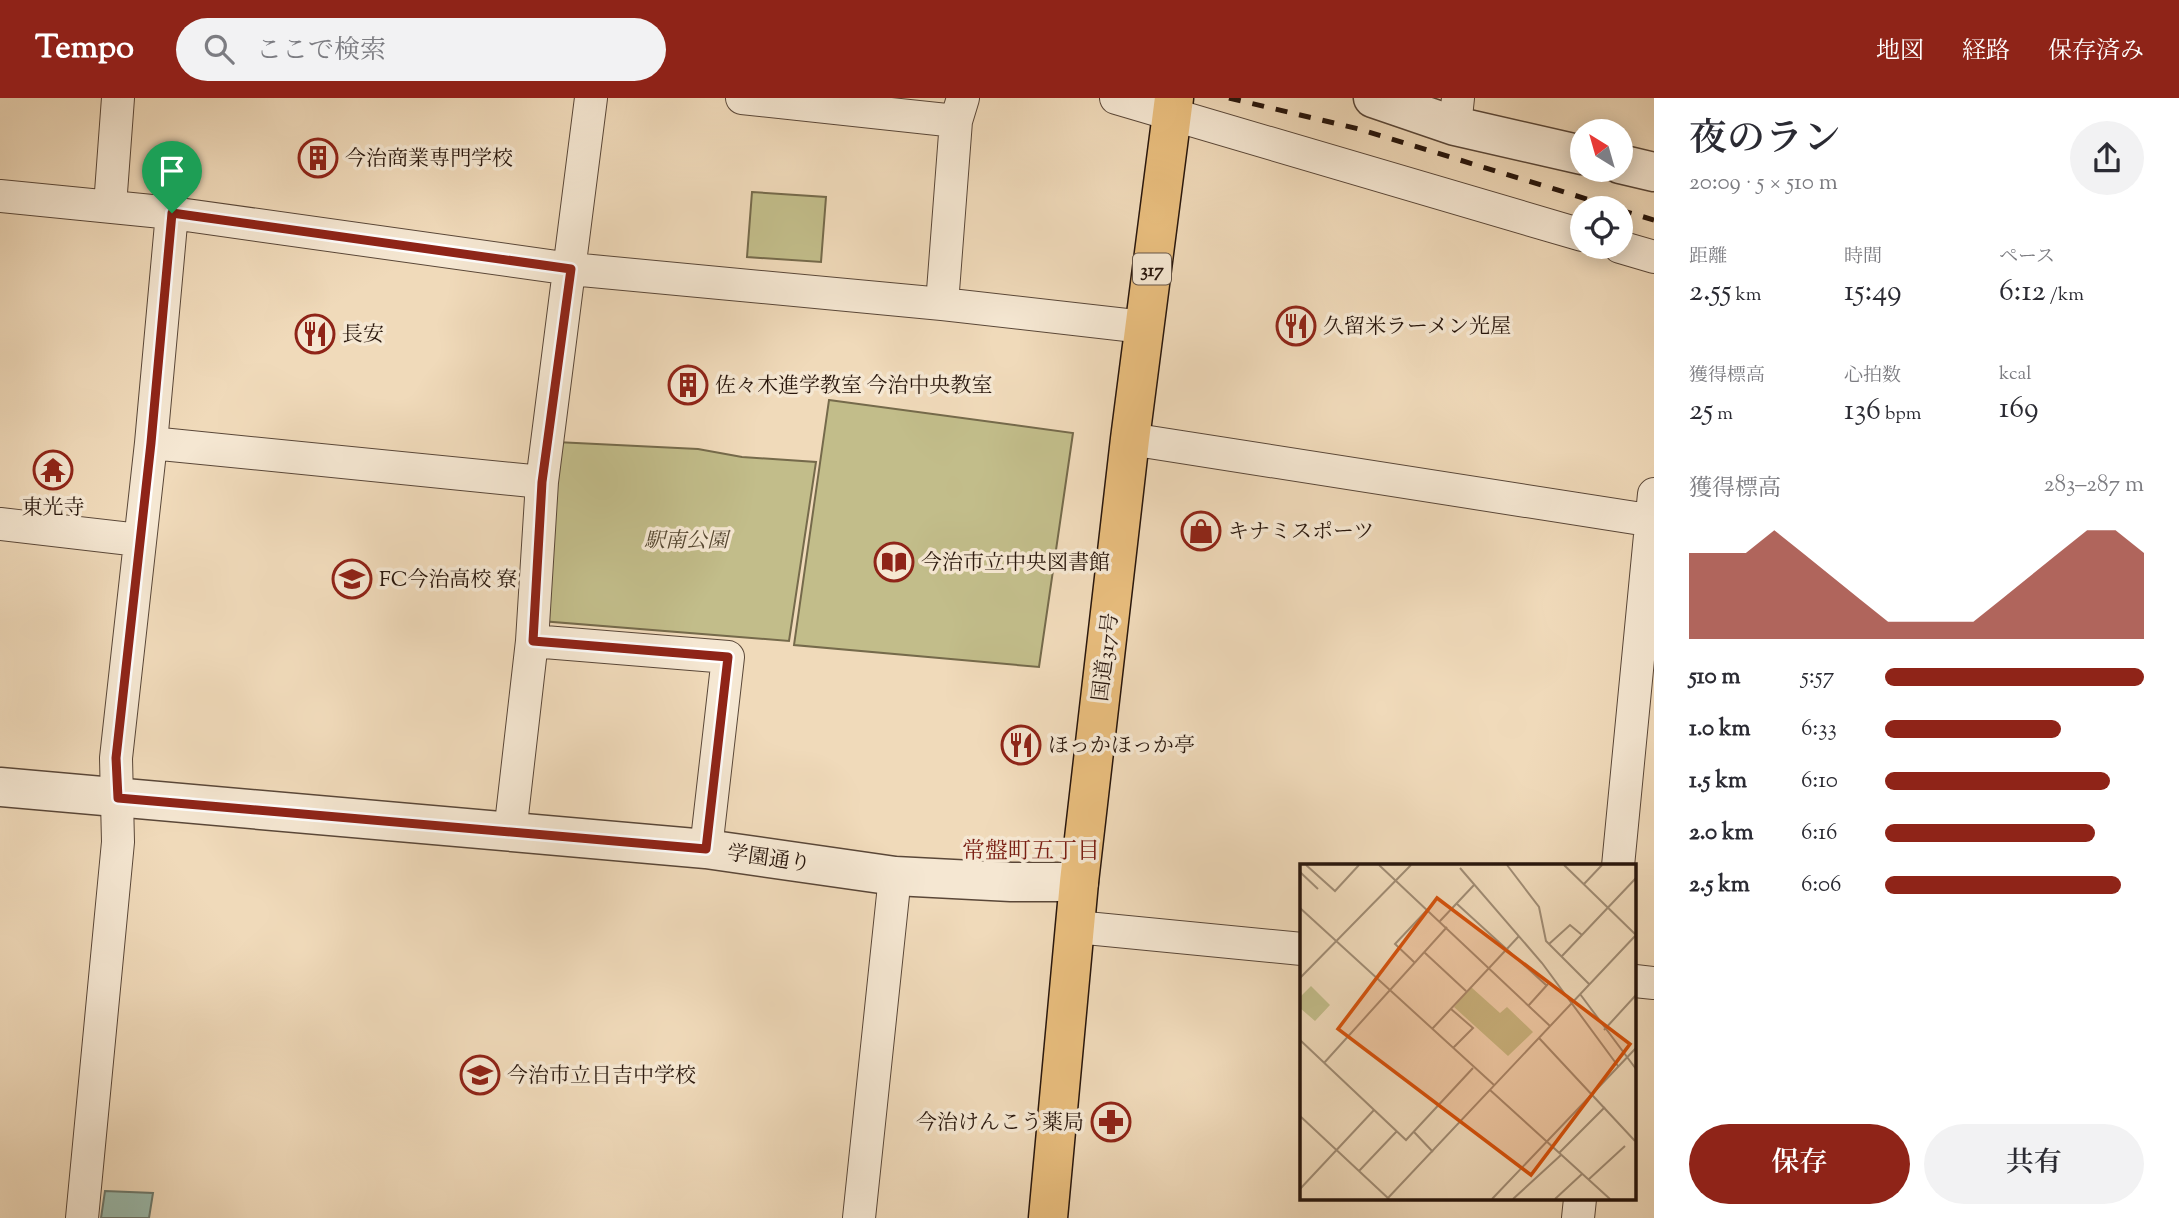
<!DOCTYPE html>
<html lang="ja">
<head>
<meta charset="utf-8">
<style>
	body { margin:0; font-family:"Sorts Mill Goudy","Noto Serif JP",serif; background:#f2f2f3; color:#2b2b33; height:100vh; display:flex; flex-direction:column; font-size:26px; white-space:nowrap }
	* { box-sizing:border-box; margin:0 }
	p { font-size:23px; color:#7c7c81 }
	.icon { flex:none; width:38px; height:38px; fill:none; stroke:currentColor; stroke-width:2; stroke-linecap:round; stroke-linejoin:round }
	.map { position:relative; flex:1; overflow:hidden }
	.side { display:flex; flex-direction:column; background:#fff; width:525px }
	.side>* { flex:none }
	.needle { width:46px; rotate:323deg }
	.fabs { position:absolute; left:1570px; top:21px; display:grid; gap:14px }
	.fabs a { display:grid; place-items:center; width:63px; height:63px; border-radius:50%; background:#fff; box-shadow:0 4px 18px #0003; font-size:35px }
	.pin { position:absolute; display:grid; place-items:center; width:60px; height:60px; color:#fff; margin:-72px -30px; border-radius:50% 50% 50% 0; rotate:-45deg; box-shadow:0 0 7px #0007 }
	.pin .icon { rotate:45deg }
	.round { display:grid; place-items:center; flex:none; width:74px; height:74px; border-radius:37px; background:#f2f2f3 }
	.overview { display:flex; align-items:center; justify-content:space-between; height:119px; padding:0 35px }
	h1 { font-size:38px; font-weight:600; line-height:52px }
	.stats { display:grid; grid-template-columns:repeat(3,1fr); gap:10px; height:119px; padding:7px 35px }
	.stats div { display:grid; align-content:center }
	.stats b { font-size:30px; font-weight:600 }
	.stats small { font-size:19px; font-weight:400 }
	.stats p { font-size:19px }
	.chart { height:196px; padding:14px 35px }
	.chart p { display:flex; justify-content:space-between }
	.chart svg { width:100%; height:126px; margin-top:7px; fill:#8f2418; opacity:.7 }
	.primary-button { display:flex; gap:14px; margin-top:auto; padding:14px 35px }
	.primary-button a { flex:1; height:80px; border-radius:42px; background:#8f2418; color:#fff; font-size:28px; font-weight:600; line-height:80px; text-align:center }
	.primary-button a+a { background:#f2f2f3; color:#2b2b33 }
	ul { padding:0 35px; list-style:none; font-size:23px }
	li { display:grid; grid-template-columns:112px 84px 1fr; align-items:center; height:52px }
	li i { height:18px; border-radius:9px; background:#8f2418 }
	header { display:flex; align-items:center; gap:42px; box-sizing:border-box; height:98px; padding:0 35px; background:#8f2418; color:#fff }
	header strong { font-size:33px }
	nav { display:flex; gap:38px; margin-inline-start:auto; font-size:24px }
	.search { width:490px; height:63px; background:#f2f2f3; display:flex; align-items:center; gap:18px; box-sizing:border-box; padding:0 24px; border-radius:38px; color:#7c7c81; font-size:26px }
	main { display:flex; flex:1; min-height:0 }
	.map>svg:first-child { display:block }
	.green { fill:#c2bd8a; stroke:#756a4b; stroke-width:2 }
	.water { fill:#9abbad; stroke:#6c796d; stroke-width:2 }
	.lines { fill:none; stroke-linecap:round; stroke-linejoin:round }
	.minor-casing { stroke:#5a4738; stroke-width:34 }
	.tertiary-casing { stroke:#5a4738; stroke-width:41 }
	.trunk-casing { stroke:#28160c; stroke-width:41 }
	.minor { stroke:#f5e7d2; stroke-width:32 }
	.tertiary { stroke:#f5e7d2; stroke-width:38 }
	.trunk { stroke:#e8bd7d; stroke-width:38 }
	.rail { stroke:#28160c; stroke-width:5; stroke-dasharray:12 12; stroke-linecap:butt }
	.route-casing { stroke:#fff; stroke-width:14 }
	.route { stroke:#8f2418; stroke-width:9 }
	.labels { text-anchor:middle; stroke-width:7; stroke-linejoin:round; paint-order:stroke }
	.shield { fill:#f5e7d2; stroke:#665547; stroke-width:2 }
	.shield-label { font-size:19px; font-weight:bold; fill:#28160c }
	.poi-label { font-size:21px; fill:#28160c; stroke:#f5e7d2; text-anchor:start }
	.park-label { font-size:21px; font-style:italic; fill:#564832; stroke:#f5e7d2 }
	.street-label { font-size:21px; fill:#28160c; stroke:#f5e7d2 }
	.neighbourhood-label { font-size:23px; fill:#7a1f14; stroke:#f5e7d2 }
	.inset-road { fill:none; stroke:#a08c74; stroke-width:2 }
	.view { fill:#d5520c; fill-opacity:0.15; stroke:#d5520c; stroke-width:3.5 }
	.inset-edge { fill:none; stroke:#28160c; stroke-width:3.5 }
</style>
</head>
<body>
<header>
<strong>Tempo</strong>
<div class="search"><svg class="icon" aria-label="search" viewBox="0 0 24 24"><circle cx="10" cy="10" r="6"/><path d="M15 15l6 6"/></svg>ここで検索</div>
<nav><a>地図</a><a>経路</a><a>保存済み</a></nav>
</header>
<main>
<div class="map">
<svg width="1654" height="1120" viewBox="0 0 1654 1120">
	<rect width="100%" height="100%" fill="#f0daba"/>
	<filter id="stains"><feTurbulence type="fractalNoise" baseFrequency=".00286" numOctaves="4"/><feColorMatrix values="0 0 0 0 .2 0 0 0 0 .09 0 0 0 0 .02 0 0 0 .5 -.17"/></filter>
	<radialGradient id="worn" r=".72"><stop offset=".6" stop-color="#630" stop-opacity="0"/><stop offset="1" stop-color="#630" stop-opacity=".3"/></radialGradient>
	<path class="green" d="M752,94L826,99L821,164L747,159Z
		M829,302L1073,335L1039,569L794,547Z
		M556,344L698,351L742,359L816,364L789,543L541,523Z"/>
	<path class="water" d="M105,1093L153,1095L149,1120H101Z"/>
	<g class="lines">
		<defs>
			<path id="minor" d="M742,0L956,23
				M1116,0L1582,137
				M1455,28L1458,0
				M0,98L172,115L571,171L942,206L1144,229
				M110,108L118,0
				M1620,149L1654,159
				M942,206L956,23L963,0
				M1130,341L1654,423
				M151,345L542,384
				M0,426L139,442
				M532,543L728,559L706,751
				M510,735L532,543L542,384L591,0
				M1618,768L1654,396
				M1076,829L1302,851
				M1635,883L1654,885
				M82,1120L118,744L116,660L151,345L172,115
				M859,1120L895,778
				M1578,1120L1580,1101"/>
			<path id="tertiary" d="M1373,0L1455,28L1582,57
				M1620,66L1654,74
				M0,689L706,751L895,778L1011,784H1079"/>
			<path id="trunk" d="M1048,1120L1079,784L1130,341L1174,0"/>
		</defs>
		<use href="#minor" class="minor-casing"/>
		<use href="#tertiary" class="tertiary-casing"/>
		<use href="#trunk" class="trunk-casing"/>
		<use href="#minor" class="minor"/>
		<use href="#tertiary" class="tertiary"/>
		<use href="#trunk" class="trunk"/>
		<path class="rail" d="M1229,0L1359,31L1616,110
			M1620,112L1654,122"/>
	</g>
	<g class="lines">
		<defs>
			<path id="route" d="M172,115L571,171L542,384L533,543L728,559L706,751L118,700L116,660L151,345Z"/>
		</defs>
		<use href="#route" class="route-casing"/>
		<use href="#route" class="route"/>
	</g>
	<defs>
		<symbol id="building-ring" viewBox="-11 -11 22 22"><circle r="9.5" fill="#f5e7d2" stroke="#8f2418" stroke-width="1.5"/><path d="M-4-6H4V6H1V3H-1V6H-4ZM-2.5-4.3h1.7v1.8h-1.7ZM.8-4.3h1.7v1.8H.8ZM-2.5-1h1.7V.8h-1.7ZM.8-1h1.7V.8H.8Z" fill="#8f2418"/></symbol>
		<symbol id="restaurant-ring" viewBox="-11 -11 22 22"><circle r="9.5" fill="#f5e7d2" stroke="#8f2418" stroke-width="1.5"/><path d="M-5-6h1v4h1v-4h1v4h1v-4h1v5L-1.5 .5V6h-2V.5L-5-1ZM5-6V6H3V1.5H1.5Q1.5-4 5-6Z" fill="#8f2418"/></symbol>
		<symbol id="temple-ring" viewBox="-11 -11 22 22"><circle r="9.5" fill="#f5e7d2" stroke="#8f2418" stroke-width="1.5"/><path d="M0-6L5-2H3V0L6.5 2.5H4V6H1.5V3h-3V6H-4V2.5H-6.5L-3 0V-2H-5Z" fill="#8f2418"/></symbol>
		<symbol id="shop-ring" viewBox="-11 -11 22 22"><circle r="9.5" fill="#f5e7d2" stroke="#8f2418" stroke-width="1.5"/><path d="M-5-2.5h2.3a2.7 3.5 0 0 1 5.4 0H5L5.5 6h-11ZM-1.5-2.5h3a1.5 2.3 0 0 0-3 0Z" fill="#8f2418"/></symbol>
		<symbol id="library-ring" viewBox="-11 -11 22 22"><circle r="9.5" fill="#f5e7d2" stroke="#8f2418" stroke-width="1.5"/><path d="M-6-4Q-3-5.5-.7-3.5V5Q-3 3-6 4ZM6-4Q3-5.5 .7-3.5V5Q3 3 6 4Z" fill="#8f2418"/></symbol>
		<symbol id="school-ring" viewBox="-11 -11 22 22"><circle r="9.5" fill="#f5e7d2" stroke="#8f2418" stroke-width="1.5"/><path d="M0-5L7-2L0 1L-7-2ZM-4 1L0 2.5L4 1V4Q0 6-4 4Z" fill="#8f2418"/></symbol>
		<symbol id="pharmacy-ring" viewBox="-11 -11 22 22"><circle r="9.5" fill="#f5e7d2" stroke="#8f2418" stroke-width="1.5"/><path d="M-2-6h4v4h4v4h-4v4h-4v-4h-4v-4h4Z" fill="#8f2418"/></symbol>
	</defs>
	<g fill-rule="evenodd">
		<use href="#building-ring" x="296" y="38" width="44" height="44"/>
		<use href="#restaurant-ring" x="1274" y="206" width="44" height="44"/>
		<use href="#restaurant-ring" x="293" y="214" width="44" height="44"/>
		<use href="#building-ring" x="666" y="265" width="44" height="44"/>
		<use href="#temple-ring" x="31" y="350" width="44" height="44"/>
		<use href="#shop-ring" x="1179" y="411" width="44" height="44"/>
		<use href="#library-ring" x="872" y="442" width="44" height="44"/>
		<use href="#school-ring" x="330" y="459" width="44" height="44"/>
		<use href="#restaurant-ring" x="999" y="625" width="44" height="44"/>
		<use href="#school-ring" x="458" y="955" width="44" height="44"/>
		<use href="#pharmacy-ring" x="1089" y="1002" width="44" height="44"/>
	</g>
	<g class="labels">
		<rect class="shield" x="1133" y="155.5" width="38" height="31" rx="5"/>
		<g class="shield-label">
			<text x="1152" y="178">317</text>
		</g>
		<g class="poi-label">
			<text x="345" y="67">今治商業専門学校</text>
			<text x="1323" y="235">久留米ラーメン光屋</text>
			<text x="342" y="243">長安</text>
			<text x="715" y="294">佐々木進学教室 今治中央教室</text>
			<text x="53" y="416" text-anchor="middle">東光寺</text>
			<text x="1228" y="440">キナミスポーツ</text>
			<text x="921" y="471">今治市立中央図書館</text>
			<text x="379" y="488">FC今治高校 寮</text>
			<text x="1048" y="654">ほっかほっか亭</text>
			<text x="507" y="984">今治市立日吉中学校</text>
			<text x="1084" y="1031" text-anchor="end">今治けんこう薬局</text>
		</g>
		<g class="park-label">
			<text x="686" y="449">駅南公園</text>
		</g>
		<g class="street-label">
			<text transform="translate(1105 559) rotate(-83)" y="7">国道317号</text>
			<text transform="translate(769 760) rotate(8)" y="7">学園通り</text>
		</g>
		<g class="neighbourhood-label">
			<text x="1031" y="760">常盤町五丁目</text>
		</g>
	</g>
	<g transform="translate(1300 766)">
		<rect width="336" height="336" fill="#f0daba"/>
		<path d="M11,122L30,141L15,157L0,144V133ZM171,123L200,149L207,143L233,168L208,192L154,143Z" fill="#c2bd8a"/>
		<path class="inset-road" d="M6,1L35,27L59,1M79,1L250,162M207,1L239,43L246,77L289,120M264,1L336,71M160,4L242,99L318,202M0,8L18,25M284,20L302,1M156,39L246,121M0,44L194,221M140,57L174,21M249,80L270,61L282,71M124,88L166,127M262,92L336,14M114,98L95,80L128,45M0,114L111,1M280,130L336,205M229,141L248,120M151,145L173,164L153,184M132,165L219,72M304,166L336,131M239,174L335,277M0,176L106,276L173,204M24,199L147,63M190,226L310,335M0,252L89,335M114,268L133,288M259,289L305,243M59,307L97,267M288,316L325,282M0,325L74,246M87,335L336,71M192,335L336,184M213,335L261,291M255,335L282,310"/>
		<path class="view" d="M137,34L330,180L231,311L38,165Z"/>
		<rect width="336" height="336" class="inset-edge"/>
	</g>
	<rect width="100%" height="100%" filter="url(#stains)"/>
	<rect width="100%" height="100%" fill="url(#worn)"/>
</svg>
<div class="fabs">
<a><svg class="needle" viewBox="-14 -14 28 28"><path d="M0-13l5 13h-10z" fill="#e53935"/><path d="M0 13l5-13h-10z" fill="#7c7c81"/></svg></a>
<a><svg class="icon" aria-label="locate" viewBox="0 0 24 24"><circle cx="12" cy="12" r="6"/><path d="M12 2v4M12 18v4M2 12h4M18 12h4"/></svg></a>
</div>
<div class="pin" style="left:172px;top:115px;background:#1e9e55"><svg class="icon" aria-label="arrive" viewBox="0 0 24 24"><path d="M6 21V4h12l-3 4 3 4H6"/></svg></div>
</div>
<section class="side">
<div class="overview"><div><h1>夜のラン</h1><p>20:09 · 5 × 510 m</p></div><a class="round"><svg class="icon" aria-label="share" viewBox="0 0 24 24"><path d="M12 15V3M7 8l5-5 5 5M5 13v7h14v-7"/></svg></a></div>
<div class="stats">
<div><p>距離</p><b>2.55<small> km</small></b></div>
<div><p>時間</p><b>15:49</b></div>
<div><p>ペース</p><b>6:12<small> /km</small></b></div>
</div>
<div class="stats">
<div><p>獲得標高</p><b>25<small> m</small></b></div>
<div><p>心拍数</p><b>136<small> bpm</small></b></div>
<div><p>kcal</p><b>169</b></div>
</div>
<div class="chart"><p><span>獲得標高</span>283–287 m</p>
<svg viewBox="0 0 160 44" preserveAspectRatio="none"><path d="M0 44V14L10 14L20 14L30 6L40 14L50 22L60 30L70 38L80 38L90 38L100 38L110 30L120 22L130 14L140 6L150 6L160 14V44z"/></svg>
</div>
<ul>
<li><b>510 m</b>5:57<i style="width:100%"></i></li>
<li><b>1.0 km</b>6:33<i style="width:68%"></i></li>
<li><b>1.5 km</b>6:10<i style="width:87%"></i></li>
<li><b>2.0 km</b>6:16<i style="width:81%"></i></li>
<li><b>2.5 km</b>6:06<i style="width:91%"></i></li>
</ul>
<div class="primary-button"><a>保存</a><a>共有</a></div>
</section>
</main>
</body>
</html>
